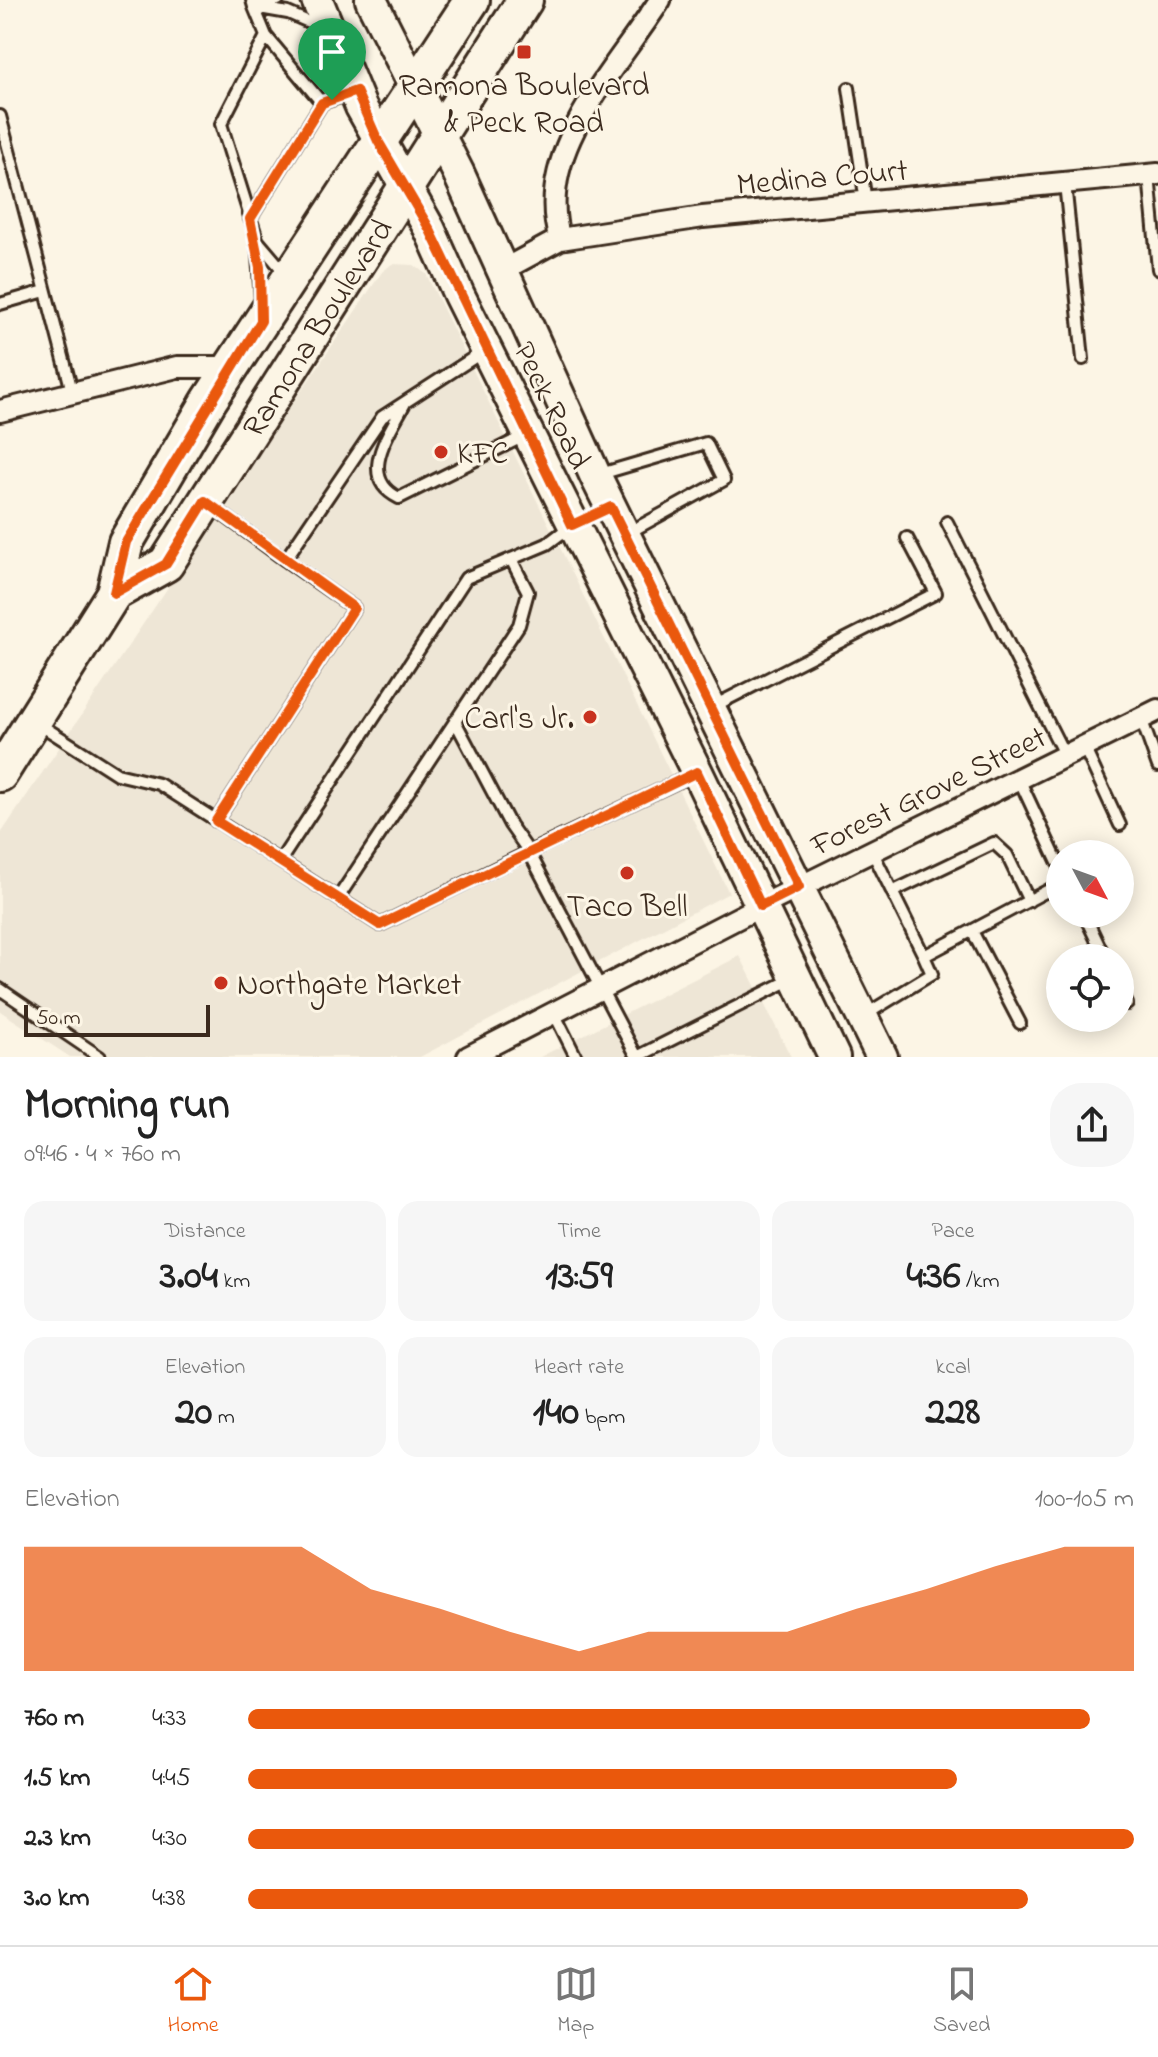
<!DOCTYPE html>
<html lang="en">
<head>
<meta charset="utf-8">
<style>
	body { margin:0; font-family:"Indie Flower",sans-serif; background:#f6f6f6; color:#222; height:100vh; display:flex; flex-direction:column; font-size:30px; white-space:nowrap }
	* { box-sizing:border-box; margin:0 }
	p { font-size:26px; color:#767676 }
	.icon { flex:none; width:44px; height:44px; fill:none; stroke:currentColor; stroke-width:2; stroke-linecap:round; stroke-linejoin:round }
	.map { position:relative; height:1057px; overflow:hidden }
	.side { display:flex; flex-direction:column; background:#fff; flex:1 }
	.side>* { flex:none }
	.needle { width:52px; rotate:131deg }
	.buttons { position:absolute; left:1046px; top:840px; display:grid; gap:16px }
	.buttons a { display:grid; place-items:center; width:88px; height:88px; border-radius:50%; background:#fff; box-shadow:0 4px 20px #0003; font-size:40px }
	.scale { position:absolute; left:24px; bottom:20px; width:186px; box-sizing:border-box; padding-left:8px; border:4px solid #3b2a1e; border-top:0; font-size:22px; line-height:28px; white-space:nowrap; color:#3b2a1e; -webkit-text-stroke:6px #fcf5e5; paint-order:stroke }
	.pin { position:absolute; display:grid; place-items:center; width:68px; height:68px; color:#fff; margin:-82px -34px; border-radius:50% 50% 50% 0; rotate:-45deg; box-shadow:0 0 8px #0007 }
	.pin .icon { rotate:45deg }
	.round { display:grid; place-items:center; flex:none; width:84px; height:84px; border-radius:32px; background:#f6f6f6 }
	.summary { display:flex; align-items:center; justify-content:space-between; height:136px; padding:0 24px }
	h1 { font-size:44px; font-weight:800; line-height:60px }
	.figures { display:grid; grid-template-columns:repeat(3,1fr); gap:12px; height:136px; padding:8px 24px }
	.figures div { display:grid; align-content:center; border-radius:20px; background:#f6f6f6; text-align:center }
	.figures b { font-size:40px; font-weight:800 }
	.figures small { font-size:22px; font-weight:400 }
	.figures p { font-size:22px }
	.chart { height:224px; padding:16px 24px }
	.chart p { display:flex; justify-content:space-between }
	.chart svg { width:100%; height:144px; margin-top:8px; fill:#ea580c; opacity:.7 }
	ul { padding:0 24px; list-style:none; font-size:26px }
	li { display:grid; grid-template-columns:128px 96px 1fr; align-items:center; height:60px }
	li i { height:20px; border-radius:10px; background:#ea580c }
	.menu { display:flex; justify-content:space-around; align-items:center; height:112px; border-top:2px solid #e0e0e0; background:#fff; font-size:22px; color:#767676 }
	.menu a { display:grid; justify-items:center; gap:4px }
	.menu .on { color:#ea580c }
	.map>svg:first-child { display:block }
	.built { fill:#eee6d6 }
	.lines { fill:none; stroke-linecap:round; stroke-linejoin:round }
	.lane-casing { stroke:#3b2a1e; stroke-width:16 }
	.street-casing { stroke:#3b2a1e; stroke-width:26 }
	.secondary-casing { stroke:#3b2a1e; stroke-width:36 }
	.primary-casing { stroke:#3b2a1e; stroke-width:40 }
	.lane { stroke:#fcf5e5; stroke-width:10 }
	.street { stroke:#fcf5e5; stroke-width:20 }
	.secondary { stroke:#fcf5e5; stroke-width:30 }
	.primary { stroke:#fcf5e5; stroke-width:34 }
	.route-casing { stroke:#fff; stroke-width:16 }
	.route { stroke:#ea580c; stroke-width:10 }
	.poi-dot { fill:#c8321e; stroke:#fcf5e5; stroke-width:3 }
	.labels { text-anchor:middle; stroke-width:6; stroke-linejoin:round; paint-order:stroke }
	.poi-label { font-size:32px; fill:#3b2a1e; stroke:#fcf5e5 }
	.street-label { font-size:32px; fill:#3b2a1e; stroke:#fcf5e5 }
</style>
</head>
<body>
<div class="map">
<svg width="1158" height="1057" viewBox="0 0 1158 1057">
	<rect width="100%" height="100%" fill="#fcf5e5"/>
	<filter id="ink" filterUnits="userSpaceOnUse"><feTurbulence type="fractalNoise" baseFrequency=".0125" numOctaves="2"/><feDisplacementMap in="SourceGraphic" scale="16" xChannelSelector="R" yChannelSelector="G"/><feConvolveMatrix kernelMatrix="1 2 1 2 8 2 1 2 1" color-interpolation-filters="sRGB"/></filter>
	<g filter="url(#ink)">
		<path class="built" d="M392,264L414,265L426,274L729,893L420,1057H70L0,1011V835L382,272Z
			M740,956L791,1057H540Z"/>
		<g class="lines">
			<defs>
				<path id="lane" d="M252,0L254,7L278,0
					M254,7L266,36L322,103
					M254,7L288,13L320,27
					M849,88L866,202
					M0,116L72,391
					M1149,175L1158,269
					M1065,183L1083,359
					M250,219L322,103L350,94
					M257,240L286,274
					M261,302L257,239L221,124L266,36
					M0,304L45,291
					M405,403C390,432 356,477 399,498L524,436
					M597,475L706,443L724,480L626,534
					M210,505L285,560L382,417L484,351
					M947,522L1065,756
					M712,707L936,593L907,538
					M1141,718L1158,766
					M455,721L510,825L529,852L696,773
					M39,724L117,774L159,784L380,925L529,852L637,1057
					M1084,747L1120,825
					M1019,779L1060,867
					M216,821L354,608L285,560
					M872,851L924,956L1060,884
					M280,861L466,578L547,544L571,526
					M892,892L994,843L1007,855L1029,901
					M338,898L519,625L528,592L511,559
					M1084,914L1105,958
					M972,931L1020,1023
					M0,989L100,1057
					M1120,989L1127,1004
					M554,1013L576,1057
					M865,1015L932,974L924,956
					M637,1057L792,979"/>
				<path id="street" d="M560,239C532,153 617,68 660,0
					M501,271L560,239L703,217L1158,174
					M0,411L177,367H231
					M468,1057L761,906L1158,710"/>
				<path id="secondary" d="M317,0L361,107L429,228L459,295L697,772L834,1057
					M371,0L458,172L595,475L882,1057"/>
				<g id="primary">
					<path id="s1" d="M114,593L166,564L525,0"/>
					<path d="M0,774L114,593L126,542L209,401L472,0"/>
				</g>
			</defs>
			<use href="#lane" class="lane-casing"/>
			<use href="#street" class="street-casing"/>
			<use href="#secondary" class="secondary-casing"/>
			<use href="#primary" class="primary-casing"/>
			<use href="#lane" class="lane"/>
			<use href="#street" class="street"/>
			<use href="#secondary" class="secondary"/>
			<use href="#primary" class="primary"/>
		</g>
	</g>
	<g class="lines" filter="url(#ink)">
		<defs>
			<path id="route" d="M356,91L378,141L429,228L572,525L611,507L799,887L761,906L697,772L380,925L216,821L354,608L205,501L166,564L114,593L126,542L261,321L260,267L250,219L322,103Z"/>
		</defs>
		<use href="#route" class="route-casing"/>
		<use href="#route" class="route"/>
	</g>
	<g class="poi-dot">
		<rect x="516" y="44" width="16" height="16" rx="4"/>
		<circle cx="441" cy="452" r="8"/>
		<circle cx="590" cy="717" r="8"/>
		<circle cx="627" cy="873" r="8"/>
		<circle cx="221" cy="983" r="8"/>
	</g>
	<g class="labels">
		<g class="poi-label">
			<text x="524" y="95">Ramona Boulevard<tspan x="524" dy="37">&amp; Peck Road</tspan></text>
			<text x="457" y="463" text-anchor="start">KFC</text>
			<text x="574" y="728" text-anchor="end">Carl's Jr.</text>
			<text x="627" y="916">Taco Bell</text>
			<text x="237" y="994" text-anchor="start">Northgate Market</text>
		</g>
		<g class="street-label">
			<text transform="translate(822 176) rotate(-5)" y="11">Medina Court</text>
			<text dy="11" stroke="none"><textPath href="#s1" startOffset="340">Ramona Boulevard</textPath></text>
			<text transform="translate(553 405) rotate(64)" y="11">Peck Road</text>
			<text transform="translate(928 790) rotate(-26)" y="11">Forest Grove Street</text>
		</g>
	</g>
</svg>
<div class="buttons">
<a><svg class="needle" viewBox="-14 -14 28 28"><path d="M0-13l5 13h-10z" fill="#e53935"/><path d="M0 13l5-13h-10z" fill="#767676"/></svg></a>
<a><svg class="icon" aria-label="locate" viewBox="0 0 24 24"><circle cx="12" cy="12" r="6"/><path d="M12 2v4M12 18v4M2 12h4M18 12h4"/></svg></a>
</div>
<div class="scale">50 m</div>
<div class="pin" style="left:332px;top:100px;background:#1e9e55"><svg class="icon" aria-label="arrive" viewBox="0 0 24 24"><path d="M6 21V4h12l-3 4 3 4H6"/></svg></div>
</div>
<section class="side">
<div class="summary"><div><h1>Morning run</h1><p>09:46 · 4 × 760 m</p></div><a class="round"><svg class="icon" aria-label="share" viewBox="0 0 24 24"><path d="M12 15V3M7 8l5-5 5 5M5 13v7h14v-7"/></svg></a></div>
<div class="figures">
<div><p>Distance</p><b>3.04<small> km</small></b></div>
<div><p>Time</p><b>13:59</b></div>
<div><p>Pace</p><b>4:36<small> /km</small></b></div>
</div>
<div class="figures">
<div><p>Elevation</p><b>20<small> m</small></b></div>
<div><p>Heart rate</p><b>140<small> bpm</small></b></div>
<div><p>kcal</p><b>228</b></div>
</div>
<div class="chart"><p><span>Elevation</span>100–105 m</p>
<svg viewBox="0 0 160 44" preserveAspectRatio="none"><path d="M0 44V6L10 6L20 6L30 6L40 6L50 19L60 25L70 32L80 38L90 32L100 32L110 32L120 25L130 19L140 12L150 6L160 6V44z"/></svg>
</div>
<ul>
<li><b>760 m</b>4:33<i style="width:95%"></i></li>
<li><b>1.5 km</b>4:45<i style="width:80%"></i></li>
<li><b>2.3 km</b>4:30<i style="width:100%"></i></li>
<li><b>3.0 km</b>4:38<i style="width:88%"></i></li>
</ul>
</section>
<nav class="menu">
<a class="on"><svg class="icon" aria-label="home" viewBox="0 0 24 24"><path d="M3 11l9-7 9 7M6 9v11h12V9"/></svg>Home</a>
<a><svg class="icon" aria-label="map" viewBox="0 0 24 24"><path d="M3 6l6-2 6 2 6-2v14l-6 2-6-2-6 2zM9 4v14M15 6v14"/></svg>Map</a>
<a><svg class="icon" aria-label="saved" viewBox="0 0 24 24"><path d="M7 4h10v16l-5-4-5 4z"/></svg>Saved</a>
</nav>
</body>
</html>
